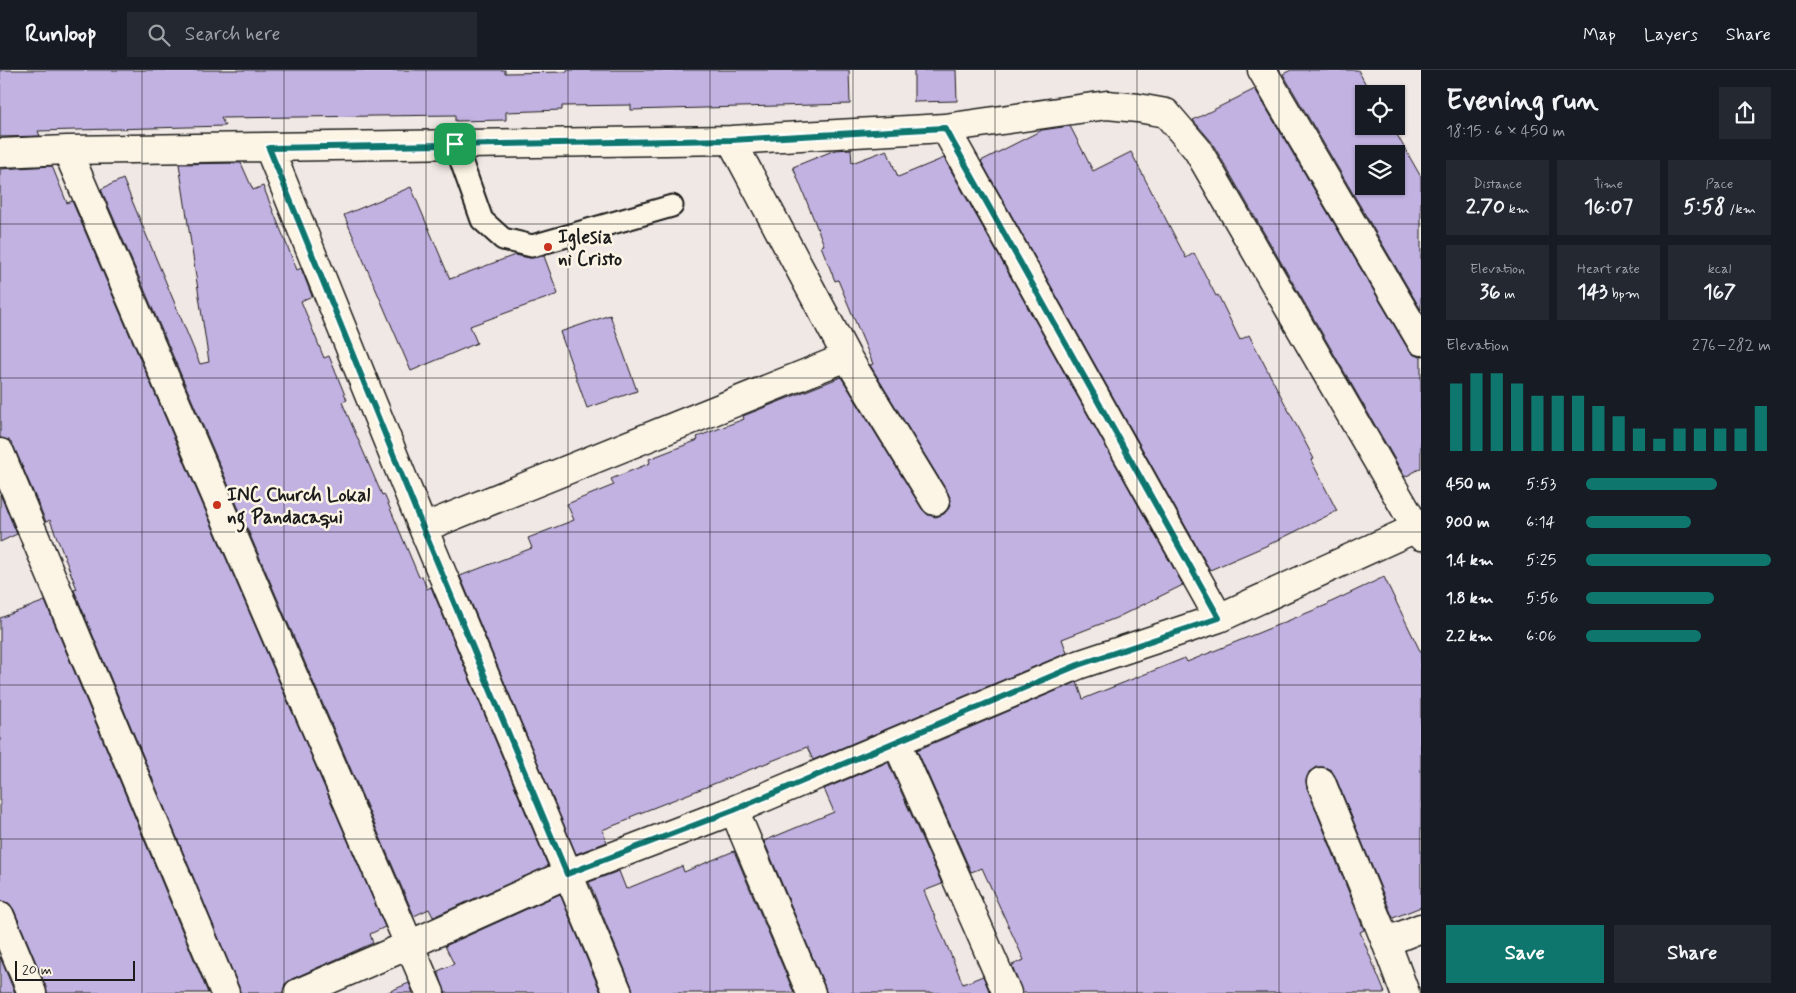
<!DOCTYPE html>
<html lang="en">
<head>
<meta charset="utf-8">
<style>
	body { margin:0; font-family:Mynerve,sans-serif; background:#242831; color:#f1f3f6; height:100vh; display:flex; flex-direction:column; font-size:19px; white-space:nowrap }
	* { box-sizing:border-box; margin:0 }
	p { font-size:16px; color:#9ea1a6 }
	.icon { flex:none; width:28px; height:28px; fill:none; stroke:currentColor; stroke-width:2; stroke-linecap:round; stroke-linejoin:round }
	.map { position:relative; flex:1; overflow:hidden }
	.details { display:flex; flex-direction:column; background:#171b24; width:375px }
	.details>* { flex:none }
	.buttons { position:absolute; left:1355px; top:15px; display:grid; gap:10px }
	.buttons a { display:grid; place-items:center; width:50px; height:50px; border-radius:0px; background:#171b24; box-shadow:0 1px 4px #0004; font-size:25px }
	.scale { position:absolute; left:15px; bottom:12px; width:120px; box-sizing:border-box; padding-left:5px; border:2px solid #1c1c1c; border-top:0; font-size:14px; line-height:18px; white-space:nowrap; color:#1c1c1c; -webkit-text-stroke:4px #fcf5e5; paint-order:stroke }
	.pin { position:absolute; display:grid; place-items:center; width:42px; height:42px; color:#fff; margin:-21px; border-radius:10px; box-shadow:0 2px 8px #0006 }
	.round { display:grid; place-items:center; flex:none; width:52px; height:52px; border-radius:0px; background:#242831 }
	.overview { display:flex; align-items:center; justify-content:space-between; height:85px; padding:0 25px }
	h1 { font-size:28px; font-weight:700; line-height:38px }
	.metrics { display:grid; grid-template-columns:repeat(3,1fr); gap:8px; height:85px; padding:5px 25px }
	.metrics div { display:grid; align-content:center; border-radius:0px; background:#242831; text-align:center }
	.metrics b { font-size:21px; font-weight:700 }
	.metrics small { font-size:14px; font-weight:400 }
	.metrics p { font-size:14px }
	.chart { height:140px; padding:10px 25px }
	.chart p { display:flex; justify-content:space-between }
	.chart svg { width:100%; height:90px; margin-top:5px; stroke:#0f766e; stroke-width:6 }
	.primary-button { display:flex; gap:10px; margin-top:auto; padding:10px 25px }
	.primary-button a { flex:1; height:58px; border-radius:0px; background:#0f766e; color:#fff; font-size:20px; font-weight:700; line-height:58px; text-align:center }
	.primary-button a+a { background:#242831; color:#f1f3f6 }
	ul { padding:0 25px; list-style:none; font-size:16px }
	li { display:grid; grid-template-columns:80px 60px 1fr; align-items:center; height:38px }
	li i { height:12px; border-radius:6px; background:#0f766e }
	header { display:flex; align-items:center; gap:30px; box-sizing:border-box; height:70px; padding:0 25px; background:#171b24; border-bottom:1px solid #363941 }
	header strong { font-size:24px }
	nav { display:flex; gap:28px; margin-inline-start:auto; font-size:18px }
	.search { width:350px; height:45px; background:#242831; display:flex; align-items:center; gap:12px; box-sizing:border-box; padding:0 18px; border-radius:0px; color:#9ea1a6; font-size:19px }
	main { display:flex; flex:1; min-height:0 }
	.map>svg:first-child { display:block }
	.building { fill:#c1b2e2; stroke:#1c1c1c; fill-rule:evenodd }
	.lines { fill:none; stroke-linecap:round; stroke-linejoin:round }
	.lane-casing { stroke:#1c1c1c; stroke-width:25 }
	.street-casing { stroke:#1c1c1c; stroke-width:31 }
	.lane { stroke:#fcf5e5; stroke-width:21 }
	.street { stroke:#fcf5e5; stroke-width:28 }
	.route-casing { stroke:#fff; stroke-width:10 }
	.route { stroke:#0f766e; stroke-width:6 }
	.grid { fill:none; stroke:#1c1c1c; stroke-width:1; stroke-opacity:0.55 }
	.poi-dot { fill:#c8321e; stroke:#fcf5e5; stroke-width:2 }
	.labels { text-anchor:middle; stroke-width:5; stroke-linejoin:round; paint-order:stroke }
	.poi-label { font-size:19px; font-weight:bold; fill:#1c1c1c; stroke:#fcf5e5; text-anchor:start }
</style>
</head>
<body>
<header>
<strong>Runloop</strong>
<div class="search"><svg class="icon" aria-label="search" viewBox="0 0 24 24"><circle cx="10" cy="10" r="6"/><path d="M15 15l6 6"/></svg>Search here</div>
<nav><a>Map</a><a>Layers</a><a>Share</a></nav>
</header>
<main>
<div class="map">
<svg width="1421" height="923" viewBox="0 0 1421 923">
	<rect width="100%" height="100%" fill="#f0e8e4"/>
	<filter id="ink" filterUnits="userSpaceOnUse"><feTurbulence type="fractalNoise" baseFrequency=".02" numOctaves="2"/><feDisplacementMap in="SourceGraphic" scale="10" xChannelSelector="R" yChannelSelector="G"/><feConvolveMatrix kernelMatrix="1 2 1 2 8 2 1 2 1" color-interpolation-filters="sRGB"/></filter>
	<g filter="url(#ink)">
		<path class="building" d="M0,0H505V3L567,2V0H849L850,34L631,40V35L562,36V40L506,42V50L455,51V45L221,48L225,56L38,61L40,66L0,67Z
			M914,0H956L957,31L914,32Z
			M1291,0H1358L1371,24H1364V56H1392L1421,107V240L1283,4ZM1364,84H1396V116H1364Z
			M1255,19L1408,279L1414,285L1421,287V398L1405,407L1211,71L1193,50Z
			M1070,56L1093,101L1131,82L1186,188L1194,183L1216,226L1218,225L1240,270L1249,265L1314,389L1311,390L1337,441L1268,475L1210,500L981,91L1042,60Z
			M851,79L852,93L887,80L898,107L944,88L1183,515L1116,548L1062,569L1067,583L813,690L807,677L630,747L631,749L602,760L607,772L576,784L460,506L532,478L528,468L574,450L567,434L614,415L611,409L650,393L649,389L698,370L697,367L744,349L743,346L841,307L922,439L928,445L936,447L944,444L949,438L951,430L948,423L870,295L873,294L838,210L835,211L821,176L824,175L793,97L835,80Z
			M241,93L253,120L263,116L297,200L301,198L312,226L301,231L324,288L329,286L347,330L342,332L382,425L384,424L419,507L422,506L427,519L431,517L548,796L433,847L429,839L414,846L101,119L123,109L200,294L209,292L179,94Z
			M52,96L67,133L72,131L385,857L370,864L373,873L292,909L285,914L283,923H240L239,917L74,520L77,519L50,450L46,452L14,377L9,370L0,368V99Z
			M411,117L450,209L515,185L530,188L544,186L558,224L470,256L477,273L411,301L344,145Z
			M610,245L637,321L587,338L560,262Z
			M0,424L17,464L0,472Z
			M1384,507L1421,583V837L1393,848L1335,706L1331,700L1324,697H1316L1309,702L1306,710L1307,718L1364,860L1360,862L1385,923H1022L1012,895L1024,890L982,798L971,802L917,680L1077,612L1083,629L1185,588L1187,592L1329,534V533Z
			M45,531L208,923H47L46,917L14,840L9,833L0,831V548Z
			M888,692L942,814L924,821L963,914L983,906L990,923H826L825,917L764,771L834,742L824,719Z
			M734,781L794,923H633L632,917L589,812L619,801L626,819L682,796L684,802Z
			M560,824L601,923H445L438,901L454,894L445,876Z
			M0,887L15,923H0Z
			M409,913L413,923H386Z"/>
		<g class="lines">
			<defs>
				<path id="lane" d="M455,74L482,150L503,169L532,176L672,136"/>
				<path id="street" d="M1262,0L1421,271
					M945,58L1219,548
					M731,70L847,287L935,431
					M269,78L423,458L618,923
					M67,80L430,923
					M0,83L67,80L731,70L945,58L1107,35L1138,38L1166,43L1197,79L1421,466
					M0,383L225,923
					M423,458L847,287
					M897,673L1007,923
					M1321,712L1386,872
					M734,740L811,923
					M0,846L32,923
					M298,923L409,875L567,804L734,740L1078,595L1219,548L1416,458
					M1405,923L1386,872L1421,858"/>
			</defs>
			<use href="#lane" class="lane-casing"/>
			<use href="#street" class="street-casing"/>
			<use href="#lane" class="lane"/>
			<use href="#street" class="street"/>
		</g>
	</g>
	<g class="lines" filter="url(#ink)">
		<defs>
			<path id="route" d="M945,58L1219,548L1078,595L734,740L567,804L423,458L269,78L731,70Z"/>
		</defs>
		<use href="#route" class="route-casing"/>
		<use href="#route" class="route"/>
	</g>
	<path class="grid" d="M142,0V923M284,0V923M426,0V923M568,0V923M710,0V923M853,0V923M995,0V923M1137,0V923M1279,0V923M0,154H1421M0,308H1421M0,462H1421M0,615H1421M0,769H1421"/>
	<g class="poi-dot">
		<circle cx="548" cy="177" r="5"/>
		<circle cx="217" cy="435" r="5"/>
	</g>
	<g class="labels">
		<g class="poi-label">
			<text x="558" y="173">Iglesia<tspan x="558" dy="22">ni Cristo</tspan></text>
			<text x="227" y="431">INC Church Lokal<tspan x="227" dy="22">ng Pandacaqui</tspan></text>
		</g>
	</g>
</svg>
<div class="buttons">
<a><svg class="icon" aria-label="locate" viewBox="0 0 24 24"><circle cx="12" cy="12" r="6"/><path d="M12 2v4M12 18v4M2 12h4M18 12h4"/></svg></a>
<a><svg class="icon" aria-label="layers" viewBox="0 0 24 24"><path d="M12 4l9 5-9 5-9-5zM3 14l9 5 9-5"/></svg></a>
</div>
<div class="scale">20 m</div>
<div class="pin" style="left:455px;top:74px;background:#1e9e55"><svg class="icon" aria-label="arrive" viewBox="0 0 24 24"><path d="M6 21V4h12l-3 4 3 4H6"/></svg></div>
</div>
<section class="details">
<div class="overview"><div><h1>Evening run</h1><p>18:15 · 6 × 450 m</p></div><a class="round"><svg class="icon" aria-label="share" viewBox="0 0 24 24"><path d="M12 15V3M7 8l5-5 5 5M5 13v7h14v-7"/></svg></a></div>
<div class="metrics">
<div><p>Distance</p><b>2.70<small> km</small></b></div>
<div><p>Time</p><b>16:07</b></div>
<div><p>Pace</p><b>5:58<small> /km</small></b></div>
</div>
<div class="metrics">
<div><p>Elevation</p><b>36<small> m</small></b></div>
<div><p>Heart rate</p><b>143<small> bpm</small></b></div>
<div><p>kcal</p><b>167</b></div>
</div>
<div class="chart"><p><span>Elevation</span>276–282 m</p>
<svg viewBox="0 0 160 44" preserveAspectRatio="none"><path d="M5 44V11M15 44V6M25 44V6M35 44V11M45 44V17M55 44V17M65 44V17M75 44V22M85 44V27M95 44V33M105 44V38M115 44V33M125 44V33M135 44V33M145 44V33M155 44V22"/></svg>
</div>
<ul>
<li><b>450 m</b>5:53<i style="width:71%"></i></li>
<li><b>900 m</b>6:14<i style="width:57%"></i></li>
<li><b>1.4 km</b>5:25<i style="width:100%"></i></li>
<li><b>1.8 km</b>5:56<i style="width:69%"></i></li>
<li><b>2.2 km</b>6:06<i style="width:62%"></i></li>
</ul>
<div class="primary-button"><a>Save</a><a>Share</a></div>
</section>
</main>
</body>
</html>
